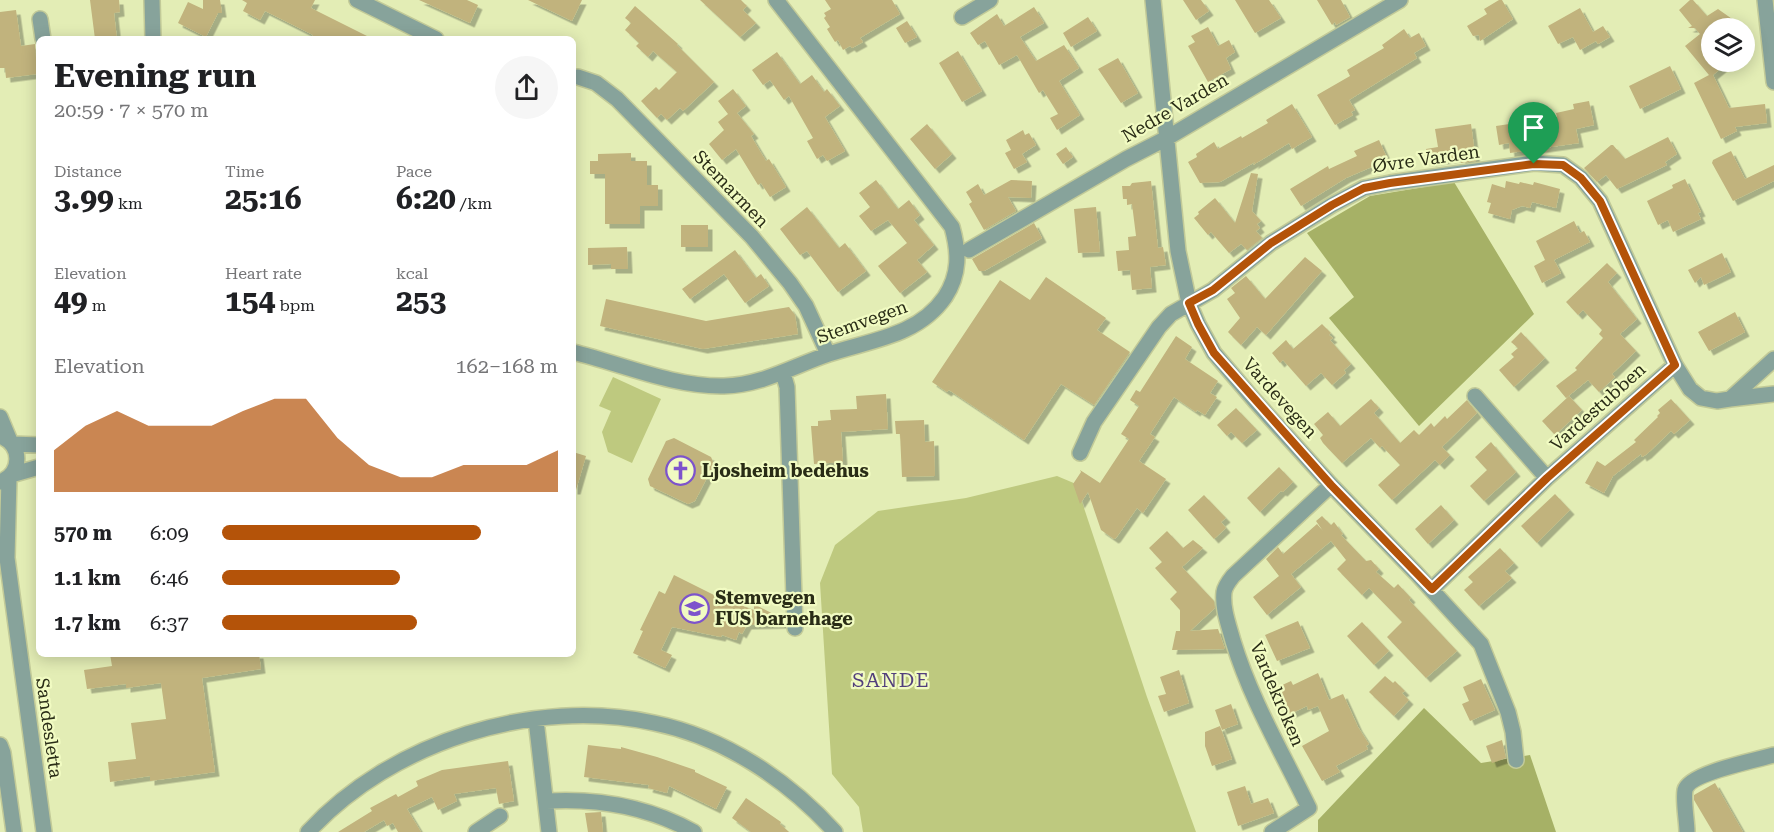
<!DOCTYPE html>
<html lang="en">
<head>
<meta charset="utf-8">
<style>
	body { margin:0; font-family:"Roboto Serif",serif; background:#f6f6f6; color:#202124; height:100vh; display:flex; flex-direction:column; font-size:22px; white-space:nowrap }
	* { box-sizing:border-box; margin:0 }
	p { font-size:20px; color:#757577 }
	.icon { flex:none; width:33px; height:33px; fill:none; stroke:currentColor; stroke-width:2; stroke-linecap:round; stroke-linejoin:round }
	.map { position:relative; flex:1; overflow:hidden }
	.sheet { position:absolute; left:36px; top:36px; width:540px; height:621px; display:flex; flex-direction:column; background:#fff; border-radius:9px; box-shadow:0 3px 15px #0003 }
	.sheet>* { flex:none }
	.fabs { position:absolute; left:1701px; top:18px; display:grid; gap:12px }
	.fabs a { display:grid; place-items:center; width:54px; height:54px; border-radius:50%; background:#fff; box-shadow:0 3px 15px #0003; font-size:30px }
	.pin { position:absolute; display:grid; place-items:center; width:51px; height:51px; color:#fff; margin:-62px -26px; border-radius:50% 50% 50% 0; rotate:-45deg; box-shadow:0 0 6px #0007 }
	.pin .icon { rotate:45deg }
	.round { display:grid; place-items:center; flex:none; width:63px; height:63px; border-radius:32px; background:#f6f6f6 }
	.overview { display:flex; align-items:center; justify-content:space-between; height:102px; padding:0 18px }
	h1 { font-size:33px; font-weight:700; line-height:45px }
	.figures { display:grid; grid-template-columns:repeat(3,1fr); gap:9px; height:102px; padding:6px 18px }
	.figures div { display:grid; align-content:center }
	.figures b { font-size:30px; font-weight:700 }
	.figures small { font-size:16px; font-weight:400 }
	.figures p { font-size:16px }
	.chart { height:168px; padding:12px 18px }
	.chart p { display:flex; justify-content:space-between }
	.chart svg { width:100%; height:108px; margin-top:6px; fill:#b45309; opacity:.7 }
	ul { padding:0 18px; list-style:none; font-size:20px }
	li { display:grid; grid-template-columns:96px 72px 1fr; align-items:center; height:45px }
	li i { height:15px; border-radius:8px; background:#b45309 }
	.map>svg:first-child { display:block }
	.green { fill:#bec97f }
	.forest { fill:#a6b166 }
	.building { fill:#c1b37d; filter:url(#shadow) }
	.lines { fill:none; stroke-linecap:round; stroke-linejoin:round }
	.minor-casing { stroke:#c2ca98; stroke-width:18 }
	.minor { stroke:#87a39b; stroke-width:15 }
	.route-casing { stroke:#fff; stroke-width:12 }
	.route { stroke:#b45309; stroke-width:8 }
	.labels { text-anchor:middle; stroke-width:4.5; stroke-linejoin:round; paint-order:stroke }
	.street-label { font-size:18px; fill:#292c16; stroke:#f1fbc2 }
	.poi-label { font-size:18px; font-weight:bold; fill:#292c16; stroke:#f1fbc2; text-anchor:start }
	.neighbourhood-label { font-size:20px; letter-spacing:1.5px; fill:#523f7c; stroke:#f1fbc2 }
</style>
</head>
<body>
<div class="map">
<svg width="1774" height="832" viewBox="0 0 1774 832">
	<defs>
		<filter id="shadow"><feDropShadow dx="4.5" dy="4.5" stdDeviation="0" flood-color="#0004"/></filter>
	</defs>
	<rect width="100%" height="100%" fill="#e3edb5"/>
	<path class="green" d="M613,377L661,399L632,463L608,452L602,432L611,411L599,406Z
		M1057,476L1076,484L1147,697L1196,832H863L859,807L832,774L820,583L835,545L878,511L966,498Z"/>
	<path class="forest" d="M1454,182L1534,314L1419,426L1329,318L1354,297L1307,233L1370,196Z
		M1424,708L1481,763L1530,755L1556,832H1318V820Z"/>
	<path class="building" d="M90,0H119L120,12L114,13L117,39H95Z
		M203,0H220L222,13H218L206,37L178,23L188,2L203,9Z
		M242,0H315L311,8L373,39H311L313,35L265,11L260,20L243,11L247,3Z
		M419,0H467L478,5L470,23Z
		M528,0H582L572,21Z
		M700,0H741L747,6L743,10L756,23L740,37Z
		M825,0H892L900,14L860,38L863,42L852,48L850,46L843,50L838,40L835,42L827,29L830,27L824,18L826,16L824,13L831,9Z
		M1183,0H1201L1209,11L1196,20Z
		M1235,0H1269L1281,18L1255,33Z
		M1317,0H1341L1350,17L1336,25L1335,22L1332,25Z
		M1499,0H1502L1513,19L1480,41L1479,35L1473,36L1467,26L1487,14L1484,9Z
		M1690,0H1693L1707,16L1718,9L1735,21L1729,28H1712V62H1729L1713,75L1729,108L1765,104L1767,123L1735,127L1737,131L1721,139L1694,83L1709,75L1685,46L1700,34L1695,28H1688L1692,26L1679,10Z
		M635,6L678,44L677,45L714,82L683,111L680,108L667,120L661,114L657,118L641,101L656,87L659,90L677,72L653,51L648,57L636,46L639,43L625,30L631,23L625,18Z
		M1034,7L1044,23L1020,37L1036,61L1064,45L1079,68L1059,81L1080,115L1057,130L1050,118L1058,114L1043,90L1039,93L1017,55L999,65L985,41L978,45L970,33L997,14L1004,26Z
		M1580,8L1593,32L1603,26L1610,37L1598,44L1596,41L1580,50L1573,37L1558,44L1548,26Z
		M16,10L21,46L35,44L37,74L6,78L5,68H0V12Z
		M1088,17L1097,31L1071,47L1063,33Z
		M907,21L917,37L905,43L896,28Z
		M1208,27L1218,46L1229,40L1235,52L1226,58L1231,69L1208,82L1188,46L1195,42L1191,36Z
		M1404,29L1410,38L1419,33L1426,46L1414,53L1417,58L1349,100L1355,110L1351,112L1353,115L1335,125L1317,95L1350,76L1347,70L1384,48L1382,45Z
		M958,51L982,91L962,102L939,63Z
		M777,52L800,84L812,75L824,92L827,89L840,106L825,117L845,151L827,161L823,155L817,159L807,141L813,138L789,96L784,100L770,80L763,85L752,70Z
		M1118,58L1138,93L1121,103L1098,69Z
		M1670,66L1681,89L1640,109L1629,86Z
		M733,89L746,106L737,113L754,134L751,136L766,161L769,159L786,187L770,197L761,183L758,185L736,149L722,160L709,144L724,130L718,122L728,114L718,101Z
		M1589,101L1594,125L1576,129L1579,143L1510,153L1509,143L1499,145L1496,126L1557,117L1556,113L1574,109L1573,104Z
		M1292,104L1312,137L1292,149L1289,143L1253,165L1255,162L1220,182L1200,183L1188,162L1197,157L1196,154L1214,142L1218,149L1241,136L1242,138L1268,123L1266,120Z
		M927,124L952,154L935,169L910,139Z
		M1471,124L1476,161L1461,163V157L1428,162L1426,149L1438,147L1435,129Z
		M1023,130L1025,135L1029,133L1036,145L1022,154L1027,162L1014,169L1005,153L1011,150L1006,140Z
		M1668,137L1677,154L1665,162L1667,165L1617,189L1606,175L1597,182L1584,168L1611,145H1613L1625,159Z
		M1379,140L1388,160L1346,178L1301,206L1290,189L1328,166L1329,169L1357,156L1354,151Z
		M1066,147L1073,157L1063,164L1056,154Z
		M1731,151L1745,179L1774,165V181L1733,201L1712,163L1713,160Z
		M631,153V161H647V185H658V206H640V224H605V174H590V161H598V154Z
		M1251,173L1258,174L1252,211L1261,221L1257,224L1260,228L1256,231L1262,238L1247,250L1241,244L1229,253L1211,232L1208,235L1194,218L1199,214L1198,212L1215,198L1235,223Z
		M1685,179L1701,212L1698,213L1701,219L1673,232L1668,220L1658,225L1647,201L1673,188L1672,185Z
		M876,180L898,209L909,200L920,215L914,220L934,245L917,260L927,272L900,293L878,266L907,243L888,220L871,231L859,216L870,207L859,193Z
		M1011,180L1032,181L1031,198L1008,197L1016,211L984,230L969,204L972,202L966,192L978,184L984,195Z
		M1151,181L1158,248L1163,247L1166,265L1150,267L1152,288L1132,290L1130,270L1118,271L1116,251L1129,250L1128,237L1136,236L1132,204L1127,205V199H1123L1122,186H1130L1132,183Z
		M1506,181L1519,184L1520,182L1533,185L1534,182L1560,189L1556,208L1532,202L1530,208L1522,206L1512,210L1510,219L1488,213L1491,203L1487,202L1492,184L1505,188Z
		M807,207L839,248L845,243L866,271L838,292L807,251L800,255L780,229Z
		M1096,207L1100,252L1078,253L1074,209Z
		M1574,221L1580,233L1584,231L1590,242L1554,260L1561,273L1542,283L1534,266L1545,260L1536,241Z
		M1034,223L1042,238L984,271H979L972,259Z
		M681,225H708V247H681Z
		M627,247L628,269H611V264L588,265V248Z
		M735,250L756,278L761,274L769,286L745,303L724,274L690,299L682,289Z
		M1722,253L1731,272L1704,285L1701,277L1695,283L1688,270Z
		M1305,257L1322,271L1266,335L1257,327L1241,345L1228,332L1240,318L1227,299L1235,293L1231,288L1246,276L1265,299Z
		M1607,263L1617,273L1608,282L1637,319L1620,334L1636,351L1612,374L1615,377L1599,392L1588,380L1566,398L1556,386L1577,370L1575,368L1603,338L1599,334L1602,330L1583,310L1578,315L1566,302Z
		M1046,277L1106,318L1097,330L1130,352L1094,405L1061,384L1024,440L949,390L947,392L932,382L1000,280L1030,300Z
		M606,299L706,321L789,307L795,315L798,334L703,349L600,326Z
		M1735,312L1745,332L1709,351L1698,332Z
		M1322,324L1331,333L1329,335L1333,338L1330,340L1351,364L1344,370L1346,373L1332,385L1321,373L1306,386L1283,360L1280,363L1272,353L1286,340L1293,349Z
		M1521,332L1545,358L1514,387L1499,370L1514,357L1511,354L1518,348L1511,342Z
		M1176,336L1192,347L1185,359L1218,381L1210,393L1217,397L1205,415L1197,410L1196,412L1174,397L1150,434L1155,437L1139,461L1166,479L1143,513L1137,508L1116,538L1114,539L1101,530L1088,492L1080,504L1073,484L1081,472L1080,470L1100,483L1129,439L1121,434L1139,406L1130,400L1136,390L1140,392Z
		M886,394L888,429L841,432L843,462L814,464L811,426H818V421L831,420L830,410L857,409L856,396Z
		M1569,396L1582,410L1555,435L1542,421Z
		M1371,399L1379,408L1374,413L1400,443L1414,430L1419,435L1431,423L1434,427L1445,416L1447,419L1467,400L1477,413L1442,447L1450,455L1440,465L1435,460L1392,500L1378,485L1400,465L1382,446L1380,448L1371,438L1342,463L1323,443L1320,438L1323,435L1314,424L1328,412L1340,426Z
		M1671,399L1690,420L1674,434L1671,431L1647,454L1642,457L1641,454L1613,476L1604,493L1585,483L1597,461L1605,466L1636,442L1634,440L1658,417L1657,416L1660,413L1658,410Z
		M1236,408L1257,430L1242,443L1231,432L1227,436L1217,425Z
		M924,420L925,442L934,441L935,476L902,477L900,434H896L895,421Z
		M674,438L711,457L714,464L695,501L688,504L650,486L648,479L666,441Z
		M1491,442L1516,472L1484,501L1470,486L1487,470L1475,457Z
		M573,452L586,456L576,490H573Z
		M1279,467L1293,482L1283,492L1281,491L1260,512L1247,498Z
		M1555,494L1570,510L1537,543L1521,526Z
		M1204,495L1226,518L1221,522L1226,528L1214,539L1188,510Z
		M1441,505L1454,520L1428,544L1415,529Z
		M1322,516L1331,525L1334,522L1343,534L1341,535L1366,561L1371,560L1379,569L1376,572L1394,588L1398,584L1411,598L1409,600L1457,651L1426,678L1387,637L1402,622L1369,588L1362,595L1337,569L1346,560L1331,541L1291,574L1301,587L1267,615L1253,597L1279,576L1266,559L1278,547L1283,554L1317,524L1323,531L1316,521Z
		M1167,531L1183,548L1193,540L1203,548L1182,567L1214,601L1215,608L1190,631L1218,629L1225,649L1172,650L1176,631H1180V610L1170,599L1177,592L1155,568L1162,562L1149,548Z
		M1500,548L1514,563L1505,571L1512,578L1479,606L1464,590L1473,582L1468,577Z
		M674,575L714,595L754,610V604L785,620V624L747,625L742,634L739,632L736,640L722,635L721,637L672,627L661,650L672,655L665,668L633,653L643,631L640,630L659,591L665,594Z
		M1298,621L1310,648L1277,661L1265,635Z
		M1362,622L1389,651L1374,665L1347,636Z
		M110,654H259L261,669L202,678L215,772L150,781V776L110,782L108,762L136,759L131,723L166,719L161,683L126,688V684L87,689L84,670L112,666Z
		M1179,670L1189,703L1164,712L1158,696L1166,694L1160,677Z
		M1318,673L1329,700L1343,694L1358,727L1369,744L1366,746L1368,749L1336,766L1340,772L1322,781L1302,746L1329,731L1318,706L1308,710L1307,706L1290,714L1278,687L1291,681L1293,685Z
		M1385,676L1393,683L1395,681L1405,691L1402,693L1409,700L1394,716L1369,692Z
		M1481,679L1495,710L1470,721L1462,704L1469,701L1463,687Z
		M1231,704L1238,724L1222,730L1215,710Z
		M1220,726L1232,759L1212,766L1205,746V732Z
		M1502,740L1506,758L1492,763L1486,746Z
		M588,745L621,749V747L657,757L695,770V772L727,787L716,809L669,786L667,793L648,788L649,785L584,777Z
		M508,761L514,801L499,804L496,788L454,794L457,801L438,810L432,797L407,809L421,832H398L393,823L387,826L384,820L364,832H338L372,811L370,808L396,794L398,797L418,786L416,781L442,770Z
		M1715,783L1743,832H1713L1694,800V795Z
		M1245,786L1251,804L1268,798L1274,813L1238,826L1227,792Z
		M746,798L781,822L780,824L789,832H751L732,818Z
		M601,812L603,832H588L585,813Z"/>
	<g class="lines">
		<defs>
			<path id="minor" d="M152,0L153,39
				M357,0L436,39
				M1153,0L1178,251L1189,303L1198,324L1214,353L1255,401L1331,485L1417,574L1481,644L1508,712L1513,732L1516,760
				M1765,0L1774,82
				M962,17L990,0
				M40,19L43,39
				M578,77L596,83L617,99L752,237L790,283L806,306L828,354
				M969,250L1126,159L1167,138L1400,0
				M573,352C622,364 673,387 724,386C763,385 793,366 829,354C871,340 918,336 945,297C960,274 959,252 952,227L776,0
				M783,373L787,387L795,628
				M1475,396L1547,478
				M1730,399L1774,394
				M0,417L10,441
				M0,436C23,445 22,473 0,482
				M12,444L39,445
				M1080,453L1094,422L1159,327L1171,314L1213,290L1271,243L1332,205L1364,188L1390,183L1534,163L1563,165L1581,178L1600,201L1675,365L1690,389L1701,398L1717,401L1730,399L1774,359
				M11,475L39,467
				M9,478L7,558L44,832
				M1432,589L1547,478L1675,365
				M536,720L549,832
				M0,745L3,753L14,832
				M546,801C597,798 649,807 694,832
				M308,832C392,741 534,697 654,723C724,737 788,780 835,832
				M476,832L500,816
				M1272,832L1309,808C1282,752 1251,700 1233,641C1229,626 1222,608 1224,592C1225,586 1229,581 1233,576L1331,485
				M1687,832C1687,821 1683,801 1685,790C1689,773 1757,760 1774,755"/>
		</defs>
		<use href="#minor" class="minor-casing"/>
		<use href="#minor" class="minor"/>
	</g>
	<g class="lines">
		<defs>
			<path id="route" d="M1534,164L1563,165L1581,178L1600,201L1675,365L1547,478L1432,589L1331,485L1214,353L1198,324L1189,303L1213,290L1271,243L1332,205L1364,188L1390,183Z"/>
		</defs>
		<use href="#route" class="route-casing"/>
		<use href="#route" class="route"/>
	</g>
	<defs>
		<symbol id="church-ring" viewBox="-11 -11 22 22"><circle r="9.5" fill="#f1fbc2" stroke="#7d53cc" stroke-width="1.5"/><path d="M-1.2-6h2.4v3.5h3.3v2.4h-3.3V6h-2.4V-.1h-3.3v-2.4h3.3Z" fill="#7d53cc"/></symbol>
		<symbol id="school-ring" viewBox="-11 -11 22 22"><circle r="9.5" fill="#f1fbc2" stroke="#7d53cc" stroke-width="1.5"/><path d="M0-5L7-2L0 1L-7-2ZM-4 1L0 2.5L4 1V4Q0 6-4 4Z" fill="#7d53cc"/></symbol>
	</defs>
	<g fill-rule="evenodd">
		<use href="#church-ring" x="664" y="454" width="33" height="33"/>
		<use href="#school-ring" x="678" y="592" width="33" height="33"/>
	</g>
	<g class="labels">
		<g class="street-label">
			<text transform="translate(1175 108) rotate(-30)" y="6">Nedre Varden</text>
			<text transform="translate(1426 159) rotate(-8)" y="6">Øvre Varden</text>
			<text transform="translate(731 189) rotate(46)" y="6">Stemarmen</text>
			<text transform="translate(862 322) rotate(-20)" y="6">Stemvegen</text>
			<text transform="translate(1280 398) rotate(48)" y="6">Vardevegen</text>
			<text transform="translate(1598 407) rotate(-42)" y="6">Vardestubben</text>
			<text transform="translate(1277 694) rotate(67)" y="6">Vardekroken</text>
			<text transform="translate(49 728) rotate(82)" y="6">Sandesletta</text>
		</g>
		<g class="poi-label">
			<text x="702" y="477">Ljosheim bedehus</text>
			<text x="715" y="604">Stemvegen<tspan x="715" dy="21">FUS barnehage</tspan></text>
		</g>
		<g class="neighbourhood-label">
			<text x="891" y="687">SANDE</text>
		</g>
	</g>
</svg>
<div class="fabs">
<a><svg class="icon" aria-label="layers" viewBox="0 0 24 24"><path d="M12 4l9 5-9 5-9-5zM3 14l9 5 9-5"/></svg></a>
</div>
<div class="pin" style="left:1534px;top:164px;background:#1e9e55"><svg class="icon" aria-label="arrive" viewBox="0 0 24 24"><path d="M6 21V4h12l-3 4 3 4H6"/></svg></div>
<section class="sheet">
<div class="overview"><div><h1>Evening run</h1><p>20:59 · 7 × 570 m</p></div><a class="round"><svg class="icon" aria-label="share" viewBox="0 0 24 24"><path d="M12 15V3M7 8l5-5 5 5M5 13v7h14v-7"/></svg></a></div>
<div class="figures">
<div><p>Distance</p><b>3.99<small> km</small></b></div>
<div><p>Time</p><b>25:16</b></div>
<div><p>Pace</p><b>6:20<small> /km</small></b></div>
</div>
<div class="figures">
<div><p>Elevation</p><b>49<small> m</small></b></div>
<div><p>Heart rate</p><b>154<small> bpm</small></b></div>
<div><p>kcal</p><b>253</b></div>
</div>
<div class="chart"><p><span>Elevation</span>162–168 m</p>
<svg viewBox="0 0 160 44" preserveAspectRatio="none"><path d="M0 44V27L10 17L20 11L30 17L40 17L50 17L60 11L70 6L80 6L90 22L100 33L110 38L120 38L130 33L140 33L150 33L160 27V44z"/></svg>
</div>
<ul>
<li><b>570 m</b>6:09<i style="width:77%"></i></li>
<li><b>1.1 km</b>6:46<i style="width:53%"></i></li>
<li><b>1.7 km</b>6:37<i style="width:58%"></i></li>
</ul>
</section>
</div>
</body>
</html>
